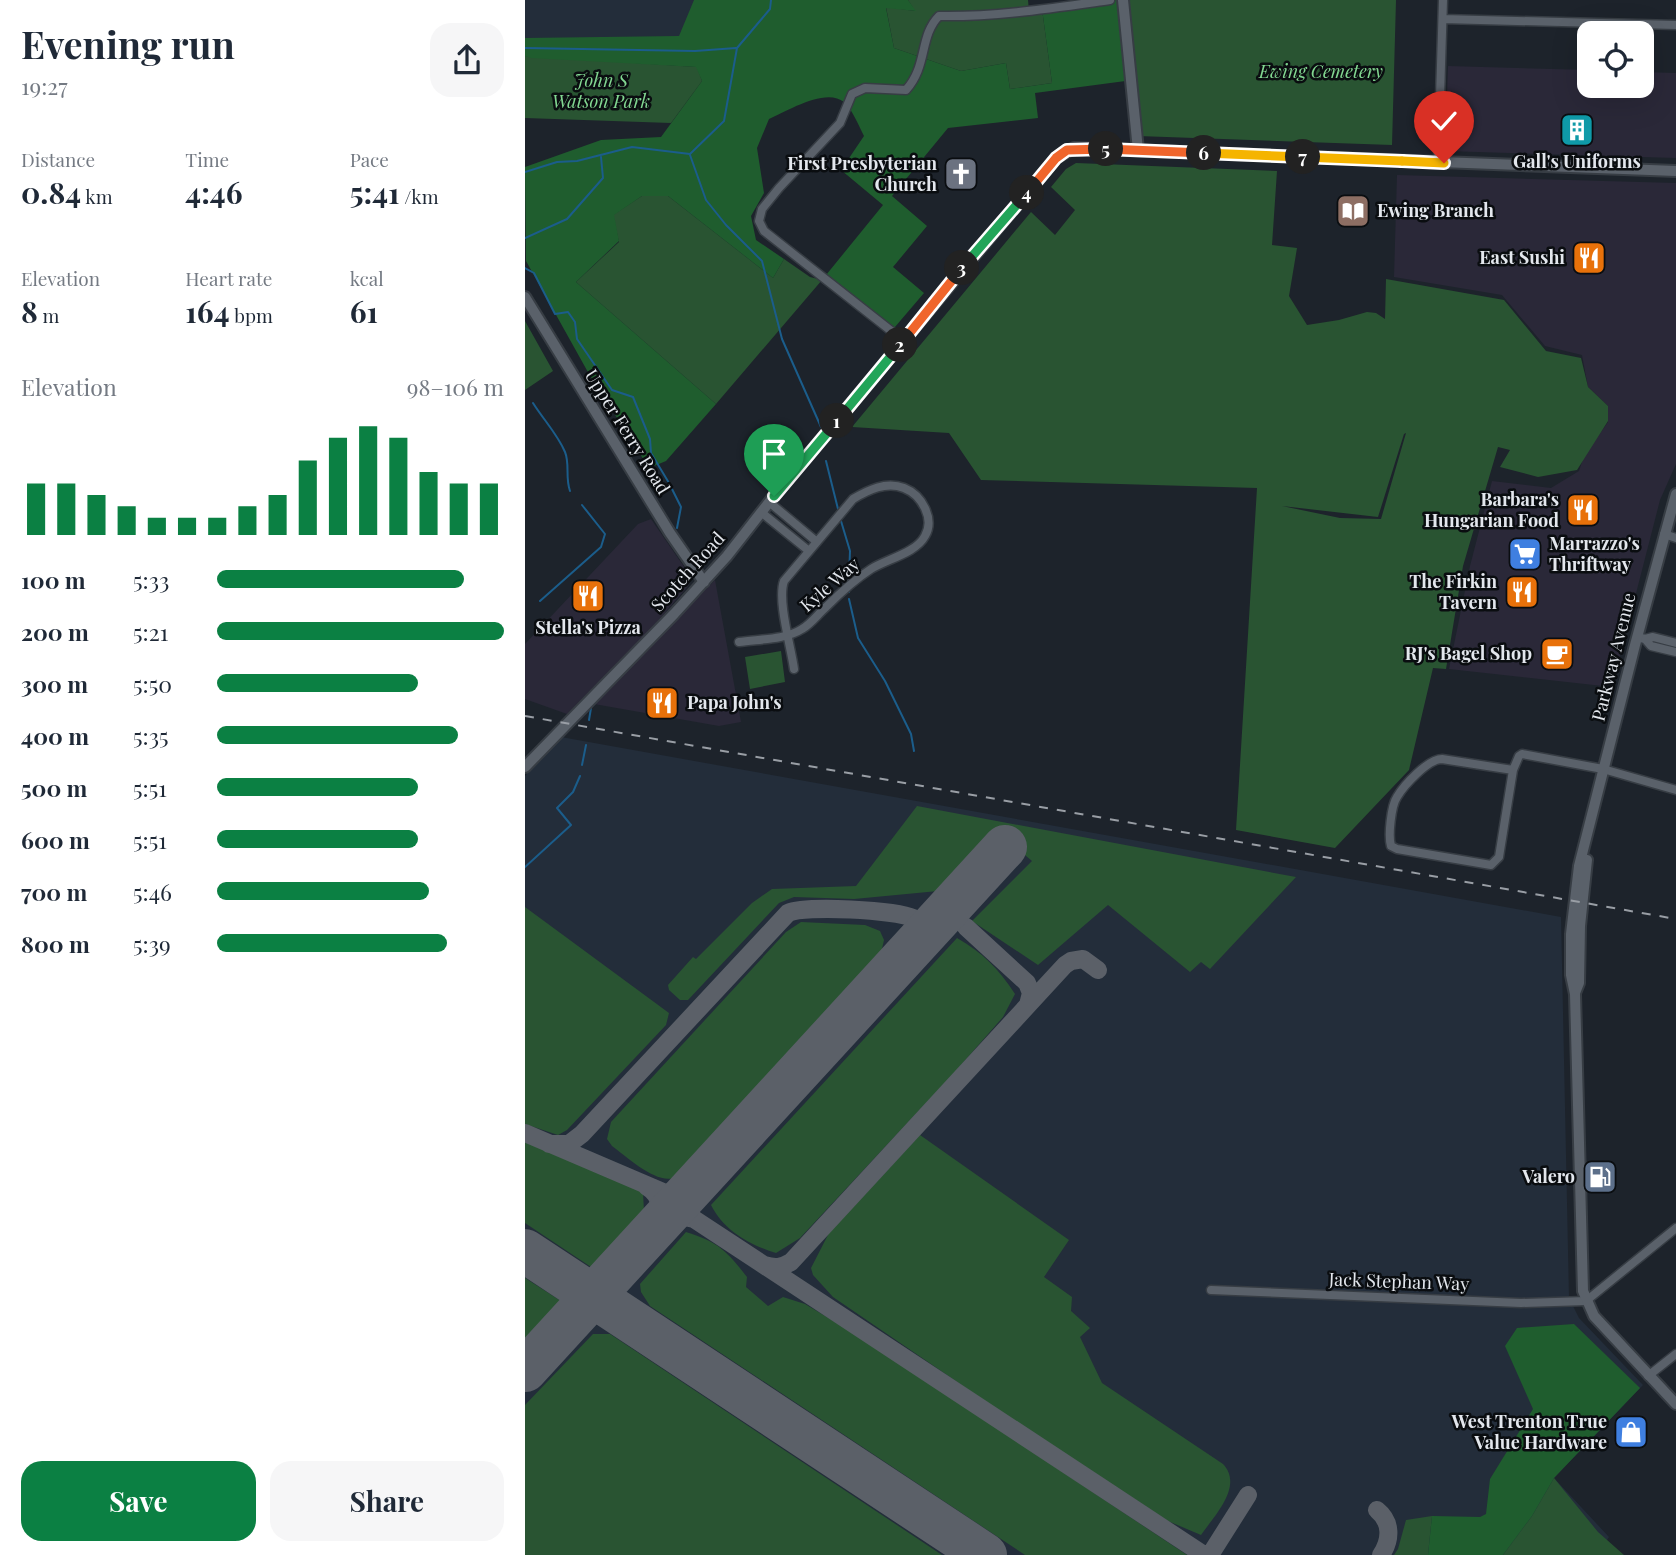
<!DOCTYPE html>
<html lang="en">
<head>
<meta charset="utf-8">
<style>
	body { margin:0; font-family:"Playfair Display",serif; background:#f6f6f7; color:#1f2937; height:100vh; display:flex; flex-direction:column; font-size:26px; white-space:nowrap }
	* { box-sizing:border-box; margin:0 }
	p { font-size:23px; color:#747a83 }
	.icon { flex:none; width:38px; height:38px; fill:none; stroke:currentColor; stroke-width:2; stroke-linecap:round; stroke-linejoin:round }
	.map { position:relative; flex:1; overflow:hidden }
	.side { display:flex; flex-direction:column; background:#fff; width:525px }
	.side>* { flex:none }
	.buttons { position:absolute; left:1052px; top:21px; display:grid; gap:14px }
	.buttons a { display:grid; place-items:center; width:77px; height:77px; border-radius:14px; background:#fff; box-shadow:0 7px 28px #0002; font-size:35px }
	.pin { position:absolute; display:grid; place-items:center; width:60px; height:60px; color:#fff; margin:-72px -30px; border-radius:50% 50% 50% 0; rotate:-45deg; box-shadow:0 0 7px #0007 }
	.pin .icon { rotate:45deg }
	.km { position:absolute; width:35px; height:35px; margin:-18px; border-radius:50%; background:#222; color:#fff; font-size:19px; line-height:35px; text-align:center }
	.round { display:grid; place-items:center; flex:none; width:74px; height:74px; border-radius:21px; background:#f6f6f7 }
	.summary { display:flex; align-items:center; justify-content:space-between; height:119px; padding:0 21px }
	h1 { font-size:38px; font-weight:700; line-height:52px }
	.stats { display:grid; grid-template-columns:repeat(3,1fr); gap:10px; height:119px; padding:7px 21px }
	.stats div { display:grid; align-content:center }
	.stats b { font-size:30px; font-weight:700 }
	.stats small { font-size:19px; font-weight:400 }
	.stats p { font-size:19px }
	.chart { height:196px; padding:14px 21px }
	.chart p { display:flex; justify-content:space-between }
	.chart svg { width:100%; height:126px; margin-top:7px; stroke:#0b8043; stroke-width:6 }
	.button { display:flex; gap:14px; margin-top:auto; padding:14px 21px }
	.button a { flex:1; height:80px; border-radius:21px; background:#0b8043; color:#fff; font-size:28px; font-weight:700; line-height:80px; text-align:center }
	.button a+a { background:#f6f6f7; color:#1f2937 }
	ul { padding:0 21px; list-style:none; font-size:23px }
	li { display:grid; grid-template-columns:112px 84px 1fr; align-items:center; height:52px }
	li i { height:18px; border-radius:9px; background:#0b8043 }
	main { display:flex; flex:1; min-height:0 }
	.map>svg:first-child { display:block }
	.commercial { fill:#2a2838 }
	.built { fill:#232d3a }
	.green { fill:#295432; fill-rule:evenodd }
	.forest { fill:#1f5d2e }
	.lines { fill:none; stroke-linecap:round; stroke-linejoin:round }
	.stream { stroke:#1b5d8b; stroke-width:2 }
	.taxiway { stroke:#5b6068; stroke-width:18 }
	.runway { stroke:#5b6068; stroke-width:44 }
	.street-casing { stroke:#373d44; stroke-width:11 }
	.secondary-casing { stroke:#373d44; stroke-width:14 }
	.street { stroke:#5a616a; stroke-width:8 }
	.secondary { stroke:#5a616a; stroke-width:10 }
	.rail { stroke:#999ea5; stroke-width:2; stroke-dasharray:9 9; stroke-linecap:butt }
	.split-1-casing { stroke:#fff; stroke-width:14 }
	.split-2-casing { stroke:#fff; stroke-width:14 }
	.split-3-casing { stroke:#fff; stroke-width:14 }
	.split-4-casing { stroke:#fff; stroke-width:14 }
	.split-5-casing { stroke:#fff; stroke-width:14 }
	.split-6-casing { stroke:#fff; stroke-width:14 }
	.split-7-casing { stroke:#fff; stroke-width:14 }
	.split-8-casing { stroke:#fff; stroke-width:14 }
	.split-9-casing { stroke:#fff; stroke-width:14 }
	.split-1 { stroke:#22a559; stroke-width:9 }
	.split-2 { stroke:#22a559; stroke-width:9 }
	.split-3 { stroke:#f0652b; stroke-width:9 }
	.split-4 { stroke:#22a559; stroke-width:9 }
	.split-5 { stroke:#f0652b; stroke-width:9 }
	.split-6 { stroke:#f0652b; stroke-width:9 }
	.split-7 { stroke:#f5b400; stroke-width:9 }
	.split-8 { stroke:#f5b400; stroke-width:9 }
	.split-9 { stroke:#f5b400; stroke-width:9 }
	.labels { text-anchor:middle; stroke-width:5; stroke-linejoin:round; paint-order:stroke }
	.park-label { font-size:18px; font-style:italic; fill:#82d791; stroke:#0a0d10 }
	.poi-label { font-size:18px; font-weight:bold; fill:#e3e7ed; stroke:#0a0d10; text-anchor:end }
	.street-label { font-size:18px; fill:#e3e7ed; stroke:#0a0d10 }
</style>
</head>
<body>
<main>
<section class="side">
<div class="summary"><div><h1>Evening run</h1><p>19:27</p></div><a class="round"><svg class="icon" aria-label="share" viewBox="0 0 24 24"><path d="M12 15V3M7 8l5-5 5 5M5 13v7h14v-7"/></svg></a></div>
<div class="stats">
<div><p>Distance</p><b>0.84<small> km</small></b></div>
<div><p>Time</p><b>4:46</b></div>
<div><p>Pace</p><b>5:41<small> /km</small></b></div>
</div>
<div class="stats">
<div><p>Elevation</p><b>8<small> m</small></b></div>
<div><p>Heart rate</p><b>164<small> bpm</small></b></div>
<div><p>kcal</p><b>61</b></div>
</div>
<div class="chart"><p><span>Elevation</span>98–106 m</p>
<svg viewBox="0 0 160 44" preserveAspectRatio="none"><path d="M5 44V26M15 44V26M25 44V30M35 44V34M45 44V38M55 44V38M65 44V38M75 44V34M85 44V30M95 44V18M105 44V10M115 44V6M125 44V10M135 44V22M145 44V26M155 44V26"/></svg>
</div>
<ul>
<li><b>100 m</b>5:33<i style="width:86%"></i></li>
<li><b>200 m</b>5:21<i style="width:100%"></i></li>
<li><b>300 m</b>5:50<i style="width:70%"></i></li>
<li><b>400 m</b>5:35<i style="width:84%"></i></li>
<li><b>500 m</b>5:51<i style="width:70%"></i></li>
<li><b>600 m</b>5:51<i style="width:70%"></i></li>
<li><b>700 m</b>5:46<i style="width:74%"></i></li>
<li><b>800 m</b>5:39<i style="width:80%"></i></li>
</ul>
<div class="button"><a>Save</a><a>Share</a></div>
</section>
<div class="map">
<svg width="1151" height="1555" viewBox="0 0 1151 1555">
	<rect width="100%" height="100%" fill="#1d232b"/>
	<path class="commercial" d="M923,66L1064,70V86H1116L1117,72L1151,73V158L920,151Z
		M872,175L1151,183V464L1135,500L1087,687L924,669L945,566L967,481L1026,488L1054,471L1059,456L1083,422V406L1063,387L1057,355L1020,346L977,295L869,277Z
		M126,519L164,574V585L124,631L42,714L0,699V644L113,524Z
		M190,580L216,722L194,726L69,704Z"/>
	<path class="built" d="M0,0H170L157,40L0,45Z
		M36,737L1036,917L1044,1298L1054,1318L1118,1385L1029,1478L1084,1537L1072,1555H0V776Z"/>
	<path class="green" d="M383,0H503L504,11L517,9L527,83L485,89L481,63L436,71L369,48L361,7L390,11Z
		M601,0H871L867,145L613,136Z
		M0,56L172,67L177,81L146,123L0,118Z
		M551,163L752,171L747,245L772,248L764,296L782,325L814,320L842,312L851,313L860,319L861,279L979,300L1021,351L1056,358L1063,387L1083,406V421L1052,470L1013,477L975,467L985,450L973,447L938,566L921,669L908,668L884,770L810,848L711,830L732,488L456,480L424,433L327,427L506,212L530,235L550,210L526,187L541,169ZM881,433L856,519L815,518L757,506L853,517L879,434Z
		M117,196H143L248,278L259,259L285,277L297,280L191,404L51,282L94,242L88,215Z
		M0,321L28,371L0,390Z
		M256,651L260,682L225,689L220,657Z
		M392,806L771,877L685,969L676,962L665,972L583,905L513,965L447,921L507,861L469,829L413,891L329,899L269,897L254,903L163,1000H155L144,990L143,985L168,957L171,959L227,903L247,889L331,886Z
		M0,907L144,1013L141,1025L42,1130L33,1135L0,1124Z
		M276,922L340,925L355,931L359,940L356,953L149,1178C131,1184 102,1157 87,1146L82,1139L86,1122L261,932Z
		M432,938C457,952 474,969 490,994L478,1017L428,1074L275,1238L251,1253C225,1245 199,1231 186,1205Z
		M395,1135L544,1240L519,1277L547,1297L546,1311L565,1328L555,1337L577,1383L698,1464C719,1486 689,1516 676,1535L643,1521L463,1403L308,1297L288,1275L286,1268L304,1233Z
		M0,1142L111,1189L118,1193L119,1211L66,1267L0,1223Z
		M161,1232C193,1242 201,1250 222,1277L221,1287L243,1306L258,1297L280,1304L332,1335L662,1555H500L125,1306L116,1292L115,1284Z
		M0,1278L36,1301L0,1340Z
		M68,1334H85L417,1555H0V1405Z
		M1029,1478L1073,1532L1099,1555H978L1007,1516Z
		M907,1516L903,1555H869L873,1549L881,1520Z"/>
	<path class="forest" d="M169,0H383L391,11L361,8L369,48L436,71L481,63L485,89L527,83L517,9L585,0H601L608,80L510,93L513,118L423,128L367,196L402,226L368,267L399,293L364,334L297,280L358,205L316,170L339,136C334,126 327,109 319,102C301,87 262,111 244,119L232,148L239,193L226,216L231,240L259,259L248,278L143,196H117L89,215L94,241L51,282L191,404L141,461L124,468L64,374L1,261L0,167L76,140L136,137L177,81L171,67L6,58L0,56V38L154,36Z
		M1049,1324L1115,1388L1029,1478L1007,1516L978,1555H903L907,1516L955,1517L961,1514L965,1479L1008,1409L980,1346L992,1328Z"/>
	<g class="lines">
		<path class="stream" d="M0,48L170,51L211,48
			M165,155L181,200L201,225L237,261L257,339L296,427
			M0,172L32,162L52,161L107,147L165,154L199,121L212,48L245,9L246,0
			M0,238L42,219L78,178L76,157
			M0,268L9,273L30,314L43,312L50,322L52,339L87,390L108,397L125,439L126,453L144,483
			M8,403C18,419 33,435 40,452C45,464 40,477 45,491
			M301,461L313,509
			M146,487L156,507L152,528
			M316,521L325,551L324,578
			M324,592V591
			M324,599L333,638L360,681L386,734L389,751
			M15,601L76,547L80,534L57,505
			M64,720L66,708
			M57,765L61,745
			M0,867L46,825L32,808L48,792L55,776"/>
		<path class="taxiway" d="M441,927L502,983L506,993L503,1005
			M0,1133L138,1192C155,1196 164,1193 175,1180
			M24,1144H44L57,1134L263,913C280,905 371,910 388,918
			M121,1186C139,1197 140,1216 127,1232
			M137,1220L155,1216L169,1219L679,1555
			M239,1265C250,1268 256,1268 266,1262L540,965L546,961L558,959L573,970
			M852,1510C867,1522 866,1540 856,1555
			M685,1555L723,1495"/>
		<path class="runway" d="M0,1251L460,1555
			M0,1370L480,847"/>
		<defs>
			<path id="street" d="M918,19L1151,25
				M913,162L918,0
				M379,341L239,231L234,221L237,209L254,188L315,123L327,94L340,88L381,90C403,66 394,36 414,16C471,17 528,8 585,0
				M244,502L292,542
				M236,512L284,551
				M1139,534L1151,538
				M1112,637L1120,639L1126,646L1151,652
				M1120,639L1128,637L1151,643
				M214,642C234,639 260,640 277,629C286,624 293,614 301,607C315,593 329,580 346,569C362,559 391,553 400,536C410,519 397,495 379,488C361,481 343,490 328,499L259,581C252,600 266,647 269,669
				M988,770L917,759C903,759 879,785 872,797C866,806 863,836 866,846L872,849L966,865L974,857L988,770L994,756L997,754L1078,769L1151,790
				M686,1290L996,1303L1061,1301L1151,1228
				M1123,1376L1151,1354"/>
			<path id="secondary" d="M598,0L613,150
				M0,297L145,533L179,582
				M1151,494L1110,645L1054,866L1046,934V975L1050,994L1058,1291L1069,1316L1151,1404
				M0,767L149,614L202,556L249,496L531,158L549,148L1151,171
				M1050,993L1054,983L1055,926L1062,860"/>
		</defs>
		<use href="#street" class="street-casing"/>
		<use href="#secondary" class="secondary-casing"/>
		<use href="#street" class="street"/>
		<use href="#secondary" class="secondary"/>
		<path class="rail" d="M0,716L1151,919"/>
	</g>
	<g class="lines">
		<defs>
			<path id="split-1" d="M249,496L312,421"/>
			<path id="split-2" d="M312,421L375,345"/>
			<path id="split-3" d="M375,345L437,268"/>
			<path id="split-4" d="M437,268L502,193"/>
			<path id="split-5" d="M502,193L531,158L542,150L581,149"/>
			<path id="split-6" d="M581,149L679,153"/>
			<path id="split-7" d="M679,153L778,157"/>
			<path id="split-8" d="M778,157L877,161"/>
			<path id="split-9" d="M877,161L919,163"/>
		</defs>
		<use href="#split-1" class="split-1-casing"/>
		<use href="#split-2" class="split-2-casing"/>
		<use href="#split-3" class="split-3-casing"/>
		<use href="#split-4" class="split-4-casing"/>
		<use href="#split-5" class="split-5-casing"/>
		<use href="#split-6" class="split-6-casing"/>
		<use href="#split-7" class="split-7-casing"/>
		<use href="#split-8" class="split-8-casing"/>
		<use href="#split-9" class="split-9-casing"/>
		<use href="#split-1" class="split-1"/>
		<use href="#split-2" class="split-2"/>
		<use href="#split-3" class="split-3"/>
		<use href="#split-4" class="split-4"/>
		<use href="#split-5" class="split-5"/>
		<use href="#split-6" class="split-6"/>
		<use href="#split-7" class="split-7"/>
		<use href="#split-8" class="split-8"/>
		<use href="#split-9" class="split-9"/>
	</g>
	<defs>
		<symbol id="building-square" viewBox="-11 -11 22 22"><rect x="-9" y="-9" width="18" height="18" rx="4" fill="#0f9aa8" stroke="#0a0d10"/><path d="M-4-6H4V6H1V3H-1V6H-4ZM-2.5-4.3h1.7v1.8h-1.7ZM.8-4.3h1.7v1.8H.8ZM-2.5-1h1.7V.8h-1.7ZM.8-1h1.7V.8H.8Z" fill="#fff"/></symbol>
		<symbol id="church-square" viewBox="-11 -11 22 22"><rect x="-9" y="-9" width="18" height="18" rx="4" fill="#6b7280" stroke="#0a0d10"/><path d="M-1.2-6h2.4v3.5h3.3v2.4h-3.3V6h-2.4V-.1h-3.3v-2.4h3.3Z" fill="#fff"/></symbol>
		<symbol id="library-square" viewBox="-11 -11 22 22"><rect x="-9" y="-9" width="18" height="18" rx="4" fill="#8d6e63" stroke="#0a0d10"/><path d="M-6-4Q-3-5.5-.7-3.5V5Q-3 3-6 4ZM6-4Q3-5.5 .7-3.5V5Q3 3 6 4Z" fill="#fff"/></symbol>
		<symbol id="restaurant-square" viewBox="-11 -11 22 22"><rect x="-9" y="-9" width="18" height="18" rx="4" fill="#e8710a" stroke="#0a0d10"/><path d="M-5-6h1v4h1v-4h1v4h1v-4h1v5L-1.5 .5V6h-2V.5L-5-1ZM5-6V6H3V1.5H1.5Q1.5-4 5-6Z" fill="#fff"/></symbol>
		<symbol id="supermarket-square" viewBox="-11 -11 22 22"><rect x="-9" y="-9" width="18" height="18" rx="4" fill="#3f7fe0" stroke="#0a0d10"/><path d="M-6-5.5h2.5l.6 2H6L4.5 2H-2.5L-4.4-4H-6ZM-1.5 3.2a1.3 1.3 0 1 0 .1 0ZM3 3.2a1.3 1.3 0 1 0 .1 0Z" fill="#fff"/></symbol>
		<symbol id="cafe-square" viewBox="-11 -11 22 22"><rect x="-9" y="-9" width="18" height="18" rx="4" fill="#e8710a" stroke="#0a0d10"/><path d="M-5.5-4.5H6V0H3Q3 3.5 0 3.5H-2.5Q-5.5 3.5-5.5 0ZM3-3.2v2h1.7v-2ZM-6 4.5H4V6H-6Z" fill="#fff"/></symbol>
		<symbol id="fuel-square" viewBox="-11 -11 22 22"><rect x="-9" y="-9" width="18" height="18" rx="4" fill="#5c6f8a" stroke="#0a0d10"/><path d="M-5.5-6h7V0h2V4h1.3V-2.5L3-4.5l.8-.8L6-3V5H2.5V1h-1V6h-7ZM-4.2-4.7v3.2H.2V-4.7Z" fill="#fff"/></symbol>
		<symbol id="shop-square" viewBox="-11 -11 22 22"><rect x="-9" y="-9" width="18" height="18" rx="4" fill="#3f7fe0" stroke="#0a0d10"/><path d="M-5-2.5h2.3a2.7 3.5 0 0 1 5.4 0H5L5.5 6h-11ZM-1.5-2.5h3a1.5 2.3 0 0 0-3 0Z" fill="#fff"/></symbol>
	</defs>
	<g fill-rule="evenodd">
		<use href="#building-square" x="1033" y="111" width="38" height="38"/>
		<use href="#church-square" x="417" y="155" width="38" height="38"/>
		<use href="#library-square" x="809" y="192" width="38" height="38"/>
		<use href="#restaurant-square" x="1045" y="239" width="38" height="38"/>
		<use href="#restaurant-square" x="1039" y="491" width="38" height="38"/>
		<use href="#supermarket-square" x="981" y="535" width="38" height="38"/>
		<use href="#restaurant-square" x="978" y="573" width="38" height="38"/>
		<use href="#restaurant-square" x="44" y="577" width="38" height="38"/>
		<use href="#cafe-square" x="1013" y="635" width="38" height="38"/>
		<use href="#restaurant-square" x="118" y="684" width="38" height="38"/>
		<use href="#fuel-square" x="1056" y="1158" width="38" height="38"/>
		<use href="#shop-square" x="1087" y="1413" width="38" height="38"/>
	</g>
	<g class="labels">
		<g class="park-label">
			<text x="796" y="78">Ewing Cemetery</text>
			<text x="76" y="87">John S<tspan x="76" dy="21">Watson Park</tspan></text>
		</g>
		<g class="poi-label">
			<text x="1052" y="168" text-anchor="middle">Gall's Uniforms</text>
			<text x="412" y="170">First Presbyterian<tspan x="412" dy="21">Church</tspan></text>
			<text x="852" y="217" text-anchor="start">Ewing Branch</text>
			<text x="1040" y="264">East Sushi</text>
			<text x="1034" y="506">Barbara's<tspan x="1034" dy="21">Hungarian Food</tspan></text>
			<text x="1024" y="550" text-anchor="start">Marrazzo's<tspan x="1024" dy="21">Thriftway</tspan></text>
			<text x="972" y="588">The Firkin<tspan x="972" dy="21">Tavern</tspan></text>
			<text x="63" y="634" text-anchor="middle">Stella's Pizza</text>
			<text x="1007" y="660">RJ's Bagel Shop</text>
			<text x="162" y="709" text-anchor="start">Papa John's</text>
			<text x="1050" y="1183">Valero</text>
			<text x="1082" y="1428">West Trenton True<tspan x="1082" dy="21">Value Hardware</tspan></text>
		</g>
		<g class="street-label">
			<text transform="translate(102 432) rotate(58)" y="6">Upper Ferry Road</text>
			<text transform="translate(163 572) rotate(-48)" y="6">Scotch Road</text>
			<text transform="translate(305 585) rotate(-41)" y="6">Kyle Way</text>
			<text transform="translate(1089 657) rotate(-76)" y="6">Parkway Avenue</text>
			<text transform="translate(874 1282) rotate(2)" y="6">Jack Stephan Way</text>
		</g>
	</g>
</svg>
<div class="buttons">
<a><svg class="icon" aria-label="locate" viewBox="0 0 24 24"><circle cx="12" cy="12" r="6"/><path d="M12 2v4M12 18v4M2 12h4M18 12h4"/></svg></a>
</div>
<div class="pin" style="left:249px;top:496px;background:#1e9e55"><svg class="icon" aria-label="arrive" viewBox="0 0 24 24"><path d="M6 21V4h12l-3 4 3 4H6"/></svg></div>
<div class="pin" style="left:919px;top:163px;background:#d93025"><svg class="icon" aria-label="check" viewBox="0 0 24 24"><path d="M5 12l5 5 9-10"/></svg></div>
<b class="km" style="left:312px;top:421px">1</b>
<b class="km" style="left:375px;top:345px">2</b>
<b class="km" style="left:437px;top:268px">3</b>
<b class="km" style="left:502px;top:193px">4</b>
<b class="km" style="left:581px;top:149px">5</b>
<b class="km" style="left:679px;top:153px">6</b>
<b class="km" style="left:778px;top:157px">7</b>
</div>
</main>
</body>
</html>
